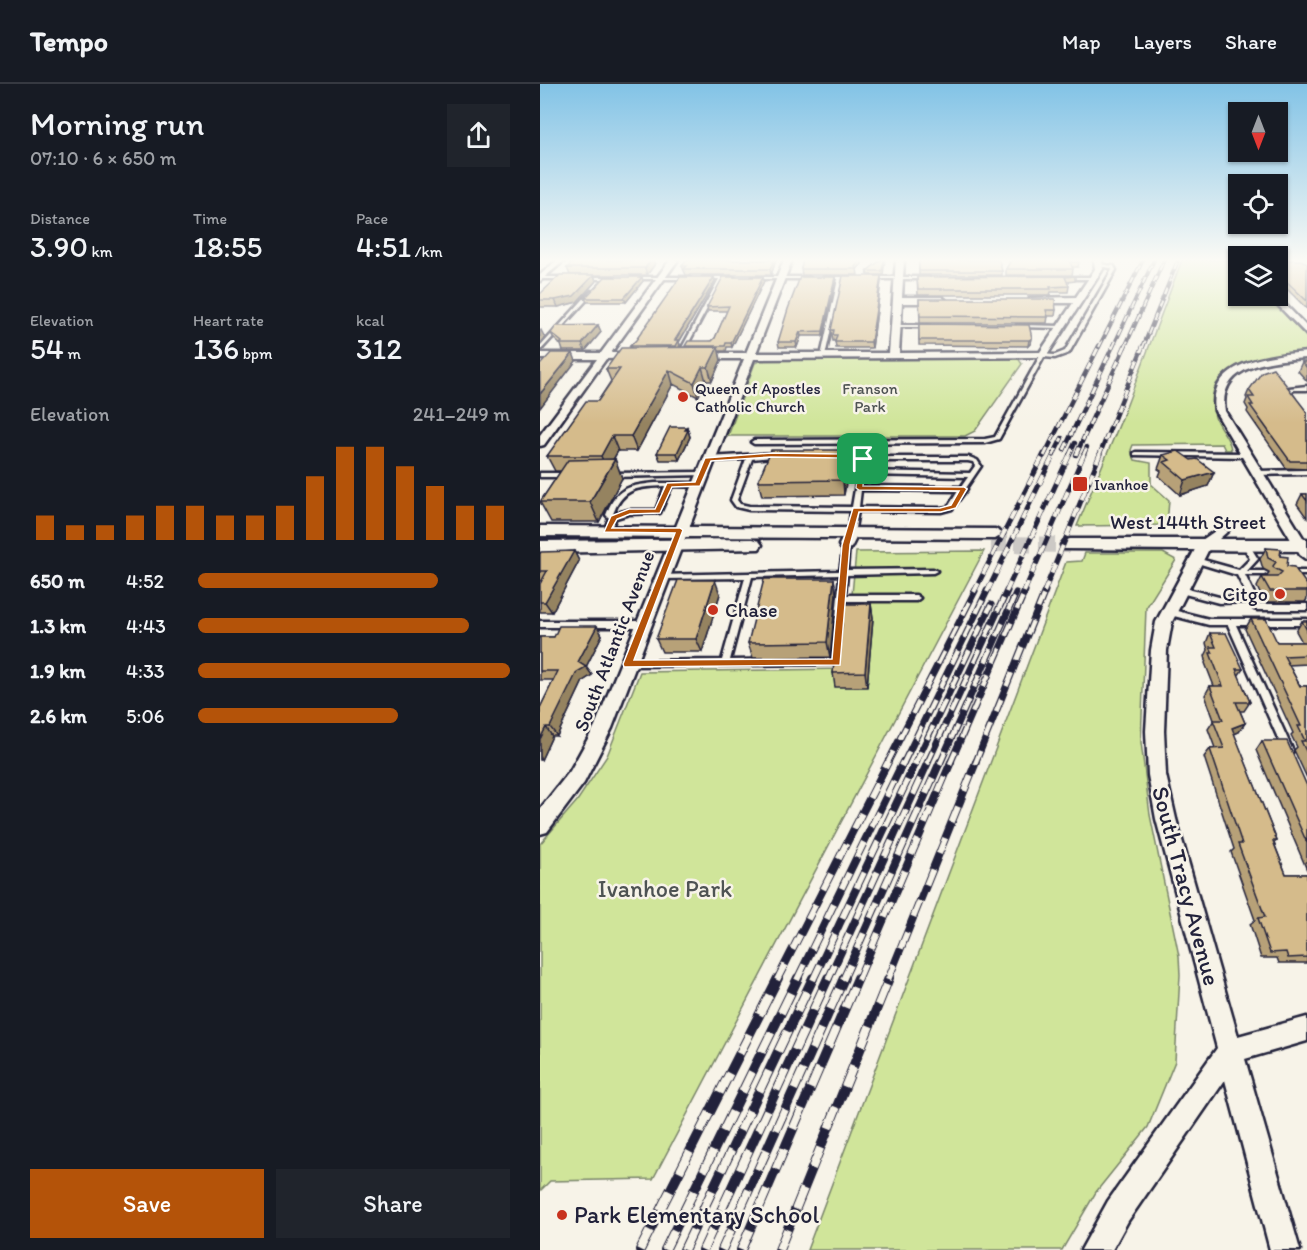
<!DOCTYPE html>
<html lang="en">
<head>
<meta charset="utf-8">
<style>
	body { margin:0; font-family:Itim,sans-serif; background:#20242c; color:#f1f3f6; height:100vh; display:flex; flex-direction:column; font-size:22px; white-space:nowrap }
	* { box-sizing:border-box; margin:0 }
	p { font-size:20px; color:#9ea1a6 }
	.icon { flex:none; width:33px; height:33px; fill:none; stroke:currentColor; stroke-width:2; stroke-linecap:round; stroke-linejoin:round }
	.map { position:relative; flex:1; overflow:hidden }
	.panel { display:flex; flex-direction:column; background:#171b24; width:540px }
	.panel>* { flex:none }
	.needle { width:39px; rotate:180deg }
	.buttons { position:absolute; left:688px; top:18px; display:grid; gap:12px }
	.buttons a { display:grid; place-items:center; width:60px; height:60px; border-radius:0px; background:#171b24; box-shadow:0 2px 4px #0004; font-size:30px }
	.pin { position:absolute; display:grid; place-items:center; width:51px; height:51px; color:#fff; margin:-26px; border-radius:12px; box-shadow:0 3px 9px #0006 }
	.round { display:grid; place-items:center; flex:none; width:63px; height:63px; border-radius:0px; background:#20242c }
	.summary { display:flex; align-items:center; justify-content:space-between; height:102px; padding:0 30px }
	h1 { font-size:33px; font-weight:600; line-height:45px }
	.metrics { display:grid; grid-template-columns:repeat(3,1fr); gap:9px; height:102px; padding:6px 30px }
	.metrics div { display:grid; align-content:center }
	.metrics b { font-size:30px; font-weight:600 }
	.metrics small { font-size:16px; font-weight:400 }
	.metrics p { font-size:16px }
	.chart { height:168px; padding:12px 30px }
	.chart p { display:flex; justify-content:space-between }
	.chart svg { width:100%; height:108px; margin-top:6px; stroke:#b45309; stroke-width:6 }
	.button { display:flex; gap:12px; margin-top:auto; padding:12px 30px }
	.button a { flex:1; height:69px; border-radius:0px; background:#b45309; color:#fff; font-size:24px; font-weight:600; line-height:69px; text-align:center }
	.button a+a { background:#20242c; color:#f1f3f6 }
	ul { padding:0 30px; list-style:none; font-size:20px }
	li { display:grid; grid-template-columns:96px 72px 1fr; align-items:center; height:45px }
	li i { height:15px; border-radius:8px; background:#b45309 }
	header { display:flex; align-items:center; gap:36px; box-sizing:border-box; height:84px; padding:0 30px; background:#171b24; border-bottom:2px solid #363941 }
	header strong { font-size:28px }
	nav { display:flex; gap:33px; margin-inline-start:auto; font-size:21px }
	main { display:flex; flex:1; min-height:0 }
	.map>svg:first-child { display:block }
	.green { fill:#d0e59a; stroke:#79846a; stroke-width:1.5 }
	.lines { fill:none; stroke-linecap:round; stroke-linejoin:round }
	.tertiary-tunnel { stroke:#ccc9c5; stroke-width:16; stroke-dasharray:16 8; stroke-linecap:butt }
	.service-casing { stroke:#22223b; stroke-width:5 }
	.minor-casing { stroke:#22223b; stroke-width:5 }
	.tertiary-casing { stroke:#22223b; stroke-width:5 }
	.service { fill:#f7f3e8; fill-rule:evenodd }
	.minor { fill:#f7f3e8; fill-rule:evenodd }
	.tertiary { fill:#f7f3e8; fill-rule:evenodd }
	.rail-far5-casing { stroke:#22223b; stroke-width:4 }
	.rail-far4-casing { stroke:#22223b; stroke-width:4.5 }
	.rail-far3-casing { stroke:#22223b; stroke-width:5 }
	.rail-far2-casing { stroke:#22223b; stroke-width:7 }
	.rail-far1-casing { stroke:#22223b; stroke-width:8 }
	.rail-casing { stroke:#22223b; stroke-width:10 }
	.rail-far5 { stroke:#f7f3e8; stroke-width:2; stroke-dasharray:7; stroke-linecap:butt }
	.rail-far4 { stroke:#f7f3e8; stroke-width:3; stroke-dasharray:8; stroke-linecap:butt }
	.rail-far3 { stroke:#f7f3e8; stroke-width:4; stroke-dasharray:10; stroke-linecap:butt }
	.rail-far2 { stroke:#f7f3e8; stroke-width:4.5; stroke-dasharray:14; stroke-linecap:butt }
	.rail-far1 { stroke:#f7f3e8; stroke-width:6; stroke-dasharray:17; stroke-linecap:butt }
	.rail { stroke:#f7f3e8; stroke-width:8; stroke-dasharray:22; stroke-linecap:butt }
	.wall { fill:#b7a178; stroke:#22223b; stroke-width:1.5 }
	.shaded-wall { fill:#958361; stroke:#22223b; stroke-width:1.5 }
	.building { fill:#d5bb8b; stroke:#22223b; stroke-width:1.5 }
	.route { fill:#b45309; stroke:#fff; stroke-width:1.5; fill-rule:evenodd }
	.poi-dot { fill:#c8321e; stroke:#f7f3e8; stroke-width:2 }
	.labels { text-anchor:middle; stroke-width:5; stroke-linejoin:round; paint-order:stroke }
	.far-poi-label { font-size:16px; fill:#22223b; stroke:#f7f3e8; text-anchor:start }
	.far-park-label { font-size:16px; fill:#4e5353; stroke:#f7f3e8 }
	.street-label { font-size:20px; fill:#22223b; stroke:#f7f3e8 }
	.poi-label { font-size:20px; fill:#22223b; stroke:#f7f3e8; text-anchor:end }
	.near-street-label { font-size:24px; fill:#22223b; stroke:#f7f3e8 }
	.near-park-label { font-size:24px; fill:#4e5353; stroke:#f7f3e8 }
	.near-poi-label { font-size:24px; fill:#22223b; stroke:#f7f3e8; text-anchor:start }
</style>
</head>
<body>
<header>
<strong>Tempo</strong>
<nav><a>Map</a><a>Layers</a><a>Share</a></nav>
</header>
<main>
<section class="panel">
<div class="summary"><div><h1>Morning run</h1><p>07:10 · 6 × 650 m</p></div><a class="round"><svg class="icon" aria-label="share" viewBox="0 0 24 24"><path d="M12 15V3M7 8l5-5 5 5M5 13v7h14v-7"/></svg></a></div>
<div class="metrics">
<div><p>Distance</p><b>3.90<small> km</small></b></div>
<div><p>Time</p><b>18:55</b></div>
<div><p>Pace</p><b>4:51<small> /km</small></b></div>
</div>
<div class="metrics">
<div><p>Elevation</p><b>54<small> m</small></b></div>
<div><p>Heart rate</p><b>136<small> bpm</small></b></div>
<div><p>kcal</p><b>312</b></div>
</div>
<div class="chart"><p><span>Elevation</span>241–249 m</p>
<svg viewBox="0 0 160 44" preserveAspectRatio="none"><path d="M5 44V34M15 44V38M25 44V38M35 44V34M45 44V30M55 44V30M65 44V34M75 44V34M85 44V30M95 44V18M105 44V6M115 44V6M125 44V14M135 44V22M145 44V30M155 44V30"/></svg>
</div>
<ul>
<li><b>650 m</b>4:52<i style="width:77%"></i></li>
<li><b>1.3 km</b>4:43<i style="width:87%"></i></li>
<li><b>1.9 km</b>4:33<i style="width:100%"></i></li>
<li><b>2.6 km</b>5:06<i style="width:64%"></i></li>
</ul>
<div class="button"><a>Save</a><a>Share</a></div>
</section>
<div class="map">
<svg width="767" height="1166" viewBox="0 0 767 1166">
	<rect width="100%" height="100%" fill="#f7f3e8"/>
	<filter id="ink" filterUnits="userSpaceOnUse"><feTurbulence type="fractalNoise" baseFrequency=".0167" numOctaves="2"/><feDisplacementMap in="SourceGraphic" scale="12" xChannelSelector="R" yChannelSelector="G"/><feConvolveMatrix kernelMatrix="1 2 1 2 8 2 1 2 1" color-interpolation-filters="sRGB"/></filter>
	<g filter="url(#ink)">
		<path class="green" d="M642,176H694L699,182V212H727L767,254V268C729,271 657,277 675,333C679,345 691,355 691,366H685L682,360L593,361L591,366L595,376L611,379V400L629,416L627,441L537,442L582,334Z
			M478,274L482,280L435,347L425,352H188L215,279L222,276Z
			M444,467L113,1095L10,1097L0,1107V760L37,717L67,672L100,588L305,585L316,468Z
			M545,469H623L636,476L606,524L601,658L610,731L639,872L640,891L635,977L608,1043L556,1108L522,1166H267L526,478L542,477Z"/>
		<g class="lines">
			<path class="tertiary-tunnel" d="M451,460L530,461"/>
			<defs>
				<path id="service" d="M559,180L574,182L576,186L529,269L515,274L504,273L459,355L445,359L214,360L211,358L214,356L445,355L455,353L501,270L515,271L525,267L572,186L571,184L558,182Z
					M0,193H28L30,194L28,195H0Z
					M44,193H73L75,194L73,195H43Z
					M92,193H148L150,194L148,195H91Z
					M163,193H193L195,194L183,195L142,271L138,272V271L179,195H164Z
					M212,193H268L270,194L268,195H211Z
					M284,193H313L315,194L302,195L285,272L283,273L281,272L298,195H283Z
					M332,193H388L390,194L388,195H331Z
					M524,193H554L556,194L554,195H523Z
					M51,207L54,208L0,267V263Z
					M356,241H388L390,242L388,243H354V241Z
					M479,241L522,242L524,243L522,244L477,243V241Z
					M767,302V306H753L751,310L754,314L753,315H749L745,310L749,304Z
					M596,368L705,369L708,371L705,373L594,371V369Z
					M239,369L241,370V372L212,375L197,416L200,420L209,422L312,423L320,376L295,373L294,372L297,370L323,373H429L437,376L441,382L426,404L427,405L412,425L401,428L318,427L314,450L311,452L308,450L311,427L209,426L196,423L191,416L206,375L168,377L165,375L168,373ZM326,377H428L433,378L435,382L430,389L324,387ZM324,391L428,393L421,403L322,402ZM321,406L418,407L408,423L401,424L319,423Z
					M767,386V390L716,391L713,389L716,387Z
					M162,388L165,390L164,391L72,393L69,391L72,389Z
					M0,389H29L32,391L29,393H0Z
					M115,399H158L161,401L158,403L132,402L120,429L89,430L76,434L69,448H65L64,447L69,434L66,431C76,404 87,402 115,399ZM125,402L116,426H89L73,430C83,403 99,403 125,402Z
					M304,459H308L309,461L307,486L393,485L397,487L393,489L307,491L305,511H376L380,514L376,517H305L299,580L85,582L84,580L85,578L88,577L182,576L205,494L121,495H118L117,493L118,491L300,487ZM300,491L292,575L190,576L212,493Z
					M704,459H708L718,475L707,487H724L728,489L724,491H705L719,520H767V526H717L714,525L711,518L679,519L637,508L636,506L637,504L640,503L679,513H708L697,491L654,478L652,476L656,474L699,486L710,475L703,461Z
					M744,487H767V491H747L743,489Z
					M629,525L669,535H767V541H696L753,667L751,670L748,671L745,670L688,541H669L626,530L625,528L626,526Z
					M0,537H103L107,540L103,543H0Z"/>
				<path id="minor" d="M17,176H25L0,197V191Z
					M130,176H138L71,269H96L99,270V274L66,275L4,361L0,362V351L57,275H0V269H61Z
					M244,176H252L216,269H349L356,176H364L362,213H402L406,216L402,219H362L359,269L500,268L533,219H493L490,214L536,213L555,185L554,176H562L563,185L506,273L214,275L72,644L44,699L7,748L0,750V725L30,687L55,642L204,275H158L153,272L158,269H206Z
					M729,212H737L767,243V251Z
					M767,268V274C733,276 677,280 685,327L767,460V476L760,471L675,327C667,277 730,271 767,268Z
					M681,443L688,447L670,463L632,538L627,566L624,647L626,691L636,735L698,952L767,933V957L705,975L760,1166H730L685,996L588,1137L572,1166H541L568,1117L677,964L616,735L608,691L606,647L611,566L616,538L659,458Z
					M311,446L318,450L311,464L306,465L301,464L299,461L306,447Z"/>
				<path id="tertiary" d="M0,442L455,445L464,450L455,455L0,452Z
					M213,455L219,457L222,461L219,465L0,469V457Z
					M530,455H767V467L524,465L521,461L524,457Z"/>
			</defs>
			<use href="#service" class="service-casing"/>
			<use href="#minor" class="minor-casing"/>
			<use href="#tertiary" class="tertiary-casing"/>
			<use href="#service" class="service"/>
			<use href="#minor" class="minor"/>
			<use href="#tertiary" class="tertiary"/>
			<defs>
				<path id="rail-far5" d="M559,263L603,176
					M573,263L614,176
					M585,263L624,176
					M603,263L638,176"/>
				<path id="rail-far4" d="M524,366L573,262
					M536,371L585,262
					M504,372L559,262
					M513,372L522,354
					M529,372L535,359
					M543,372L547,363
					M559,372L603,262"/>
				<path id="rail-far3" d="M434,508L504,370
					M447,508L514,370
					M466,508L530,370
					M484,508L544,370
					M504,508L560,370"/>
				<path id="rail-far2" d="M347,680L435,507
					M363,680L447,507
					M375,680L451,521
					M387,680L467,507
					M400,680L476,509
					M410,680L485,507
					M435,680L505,507"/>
				<path id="rail-far1" d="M237,896L348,678
					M257,896L363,678
					M273,896L376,678
					M288,896L388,678
					M303,896L400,678
					M318,896L411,678
					M348,896L436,678"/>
				<path id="rail" d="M100,1166L238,894
					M125,1166L258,894
					M144,1166L273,894
					M163,1166L288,894
					M182,1166L304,894
					M201,1166L318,894
					M239,1166L349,894"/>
			</defs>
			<use href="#rail-far5" class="rail-far5-casing"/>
			<use href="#rail-far4" class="rail-far4-casing"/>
			<use href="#rail-far3" class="rail-far3-casing"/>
			<use href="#rail-far2" class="rail-far2-casing"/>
			<use href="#rail-far1" class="rail-far1-casing"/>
			<use href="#rail" class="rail-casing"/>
			<use href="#rail-far5" class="rail-far5"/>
			<use href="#rail-far4" class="rail-far4"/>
			<use href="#rail-far3" class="rail-far3"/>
			<use href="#rail-far2" class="rail-far2"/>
			<use href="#rail-far1" class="rail-far1"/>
			<use href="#rail" class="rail"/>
		</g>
		<path class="wall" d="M147,176H236L231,191H146L142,182Z
			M263,176H322V180L317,185L318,191H262L261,185Z
			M341,176H345L343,191H328L327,187Z
			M379,176L462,187V191H379Z
			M471,176L539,178L538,183H532L533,185L532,191H466V185Z
			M738,176L767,180V225L738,196Z
			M115,180L107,191H30L27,184Z
			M54,191L56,197L37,218L18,223H0V210Z
			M535,192V197L527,198L529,202L528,208H511L510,211H378L377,193Z
			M174,193L175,197L139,258L140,261L139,263H145L172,257L175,254L187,227H168L167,223L224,197L192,263H187L186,267H179L181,276L172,297H166L158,313L133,300L97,367H78L73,375H75L82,394L59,438H11L0,418L21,387H15L7,372L58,317L71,297L66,285L91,263L90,262Z
			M295,193V197L283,252H261L257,263H239L238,258Z
			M103,197L86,218H47L45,214Z
			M341,197L332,264H296L295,257H293L291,246Z
			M379,215L516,226L515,232H508L507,239H380Z
			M379,240L492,254L491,259L488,262L379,261Z
			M58,241L61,248L45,267H23L21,261L14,255L11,249Z
			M762,278H767V297L758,287Z
			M709,306L767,328V385L746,384L707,328L708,325L705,320L707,315L706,313Z
			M147,343L150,353L139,376H120L117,369Z
			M307,366L309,380L304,411L222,412L218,397Z
			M623,371L651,376L674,388L668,402L640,411L619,392L621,387L618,385Z
			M762,410H767V434L757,420Z
			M726,464L740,472L747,482L767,501V515L765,518H724L717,503L722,493H727L729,488L723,485L720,475Z
			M34,467L39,477L12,528H0V500L2,497H0V470Z
			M294,495L296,509L290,573L213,574L208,559Z
			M180,510L162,568H122L116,555Z
			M331,520L333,534L327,603H295L293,589L299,566Z
			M711,535L737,558H762L756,547L762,537H767V580L749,581L760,602H767V694L754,666L757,663L751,651L753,649L705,545Z
			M57,542L62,551L46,583L52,591L43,597L17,652H12L1,676H0V624L14,596H0V553H14Z
			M670,549L703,585L698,592L710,618L704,627H700L705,639L699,648L694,650L737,757L734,759L746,790H767V879H739L737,874H721L710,840L715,836L691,768L694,765L664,673L670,665L675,664L668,645L674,636L665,611L670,602H674L665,579L666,576L665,572L668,566L666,559Z
			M722,657L767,702V786L716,666Z"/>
		<path class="shaded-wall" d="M111,176H113L115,180L107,191L105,184Z
			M234,176H236L231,191L230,185Z
			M320,176H322V180L317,185L315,183Z
			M54,191L56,197L37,218L18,223L15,216Z
			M341,192V197L332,264L331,258Z
			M102,193L103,197L86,218L84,214Z
			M174,193L175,197L139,258L140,261L137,267L135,256Z
			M223,193L224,197L192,263L191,259Z
			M295,193V197L283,252V247Z
			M58,241L61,248L45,267L42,260Z
			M1,246L5,254L0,260V247Z
			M260,248L261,252L257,263L256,258Z
			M492,254L491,259L488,262L489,256Z
			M178,263L181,276L172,297L168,283Z
			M33,269L36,277L0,324V310Z
			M162,283L166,297L158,313L154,299Z
			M129,286L133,300L97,367L91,352Z
			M147,343L150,353L139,376L137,369Z
			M72,352L78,367L67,386L61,372Z
			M307,366L309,380L304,411L303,396Z
			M75,375L82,394L59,438L50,418Z
			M674,388L668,402L640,411L645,396Z
			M34,467L39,477L12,528L5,518Z
			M294,495L296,509L290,573L287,558Z
			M175,496L180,510L162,568L156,555Z
			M331,520L333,534L327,603L325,588Z
			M57,542L62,551L46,583L52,591L43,597L17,652L10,643L38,578Z
			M705,639L699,648L686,653L692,644Z
			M6,643L12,652L1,676L0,675V655Z"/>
		<path class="building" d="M35,176H111L105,184H27Z
			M147,176H234L230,185H144L147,182H142Z
			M263,176H320L315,183L317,185H261Z
			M341,176H344L342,187H327Z
			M379,176H459L462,187H379Z
			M471,176H538L539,178H530L533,185H466Z
			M738,176H761L767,180V217L738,189Z
			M20,191H54L34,212L15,216H0V210Z
			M303,192H341L331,258H295L297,251H293L294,246H291Z
			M535,192L525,193L529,202L510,203L511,205H378L377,193Z
			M65,193H102L84,214H45Z
			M140,193H174L135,256H139L136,262H90L96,256Z
			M183,193H223L191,259H186L185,262H145L148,257H172L175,254L189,222L167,223Z
			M260,193H295L283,247L260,248L256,258H238L248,225Z
			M379,215H515L516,226H506L508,233L380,232Z
			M379,240L489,241L492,254L489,256H379Z
			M58,241L42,260H20L22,258L11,249L16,242Z
			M178,263L168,283H162L154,299L129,286L91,352H72L61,372H7L46,317H58L80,285H66L81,264Z
			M11,269H33L0,310V281Z
			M762,278H767V284Z
			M733,284L767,328V377H750L710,321H713L708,313H714L709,306L722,288Z
			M130,343H147L145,346H148L137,369H117Z
			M231,366H307L303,396L218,397Z
			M638,367L651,376L657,375L674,388L645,396L624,378L630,376L623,371Z
			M75,375L50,418H0L28,376Z
			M762,410H767V417Z
			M726,464L741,465L740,472L748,473L747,482L754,483L767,501V507H730L722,493H737L742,488L734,484L733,482L736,478L728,474Z
			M34,467L5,518H0V500L7,487H0V470L1,468Z
			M224,495H294L287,558L208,559Z
			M138,496H175L156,555H116Z
			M304,520H331L325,588L293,589L295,568L299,566Z
			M711,535H726L737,558H767V571L744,572L760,602H767V669L761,657H765L758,642H761Z
			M762,537H767V546Z
			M19,542H57L38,578L46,583L37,588L10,643H6L0,655V624L18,587H0V553H14Z
			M670,549H686L703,585H696L710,618H696L705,639L692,644L737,757H733L746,790H767V873L748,874L746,868L730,869L718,834L725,833L698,760H702L670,665L684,664L673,636H683L670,602H683L670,569H673L670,563H676Z
			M722,657H747L767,702V759Z"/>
	</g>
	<linearGradient id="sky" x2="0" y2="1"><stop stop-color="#82c3e6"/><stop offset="0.52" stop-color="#fbfaf5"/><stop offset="1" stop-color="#fbfaf5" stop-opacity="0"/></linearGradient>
	<rect width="767" height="339" fill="url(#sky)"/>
	<path class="route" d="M231,369L301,370L325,374L323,402L424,403L427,405L416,424L401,428H319L310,461L300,581L84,583L83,580L135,449L64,448L71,432L89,425H115L127,399L155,398L165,374ZM231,373L301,374L319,377L316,404L319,406L419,407L411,421L400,424H313L302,461L292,575L94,576L143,446L140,444H72L77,435L90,430L120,429L132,403L160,402L171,377Z"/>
	<g class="poi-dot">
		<circle cx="143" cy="313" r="6"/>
		<rect x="532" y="392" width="16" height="16" rx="3"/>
		<circle cx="740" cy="510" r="6"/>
		<circle cx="173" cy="526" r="6"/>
		<circle cx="22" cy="1131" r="6"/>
	</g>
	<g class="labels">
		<g class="far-poi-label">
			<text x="155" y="310">Queen of Apostles<tspan x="155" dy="18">Catholic Church</tspan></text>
			<text x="554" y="406">Ivanhoe</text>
		</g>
		<g class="far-park-label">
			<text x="330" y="310">Franson<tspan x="330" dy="18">Park</tspan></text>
		</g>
		<g class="street-label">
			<text x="648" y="445">West 144th Street</text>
			<text transform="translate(74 557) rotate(-69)" y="7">South Atlantic Avenue</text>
		</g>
		<g class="poi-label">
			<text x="728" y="517">Citgo</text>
			<text x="185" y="533" text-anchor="start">Chase</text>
		</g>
		<g class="near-street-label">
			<text transform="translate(646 802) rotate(75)" y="8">South Tracy Avenue</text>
		</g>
		<g class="near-park-label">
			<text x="125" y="813">Ivanhoe Park</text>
		</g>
		<g class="near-poi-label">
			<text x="34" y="1139">Park Elementary School</text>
		</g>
	</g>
</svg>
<div class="buttons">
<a><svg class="needle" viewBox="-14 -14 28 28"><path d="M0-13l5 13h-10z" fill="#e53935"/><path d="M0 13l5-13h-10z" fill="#9ea1a6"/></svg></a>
<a><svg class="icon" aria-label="locate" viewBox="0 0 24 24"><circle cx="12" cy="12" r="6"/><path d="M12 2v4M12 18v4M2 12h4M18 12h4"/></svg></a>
<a><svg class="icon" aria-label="layers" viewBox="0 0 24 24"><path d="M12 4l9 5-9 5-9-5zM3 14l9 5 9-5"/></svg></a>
</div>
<div class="pin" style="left:323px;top:375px;background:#1e9e55"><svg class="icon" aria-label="arrive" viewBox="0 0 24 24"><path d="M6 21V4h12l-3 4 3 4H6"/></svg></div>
</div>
</main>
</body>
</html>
